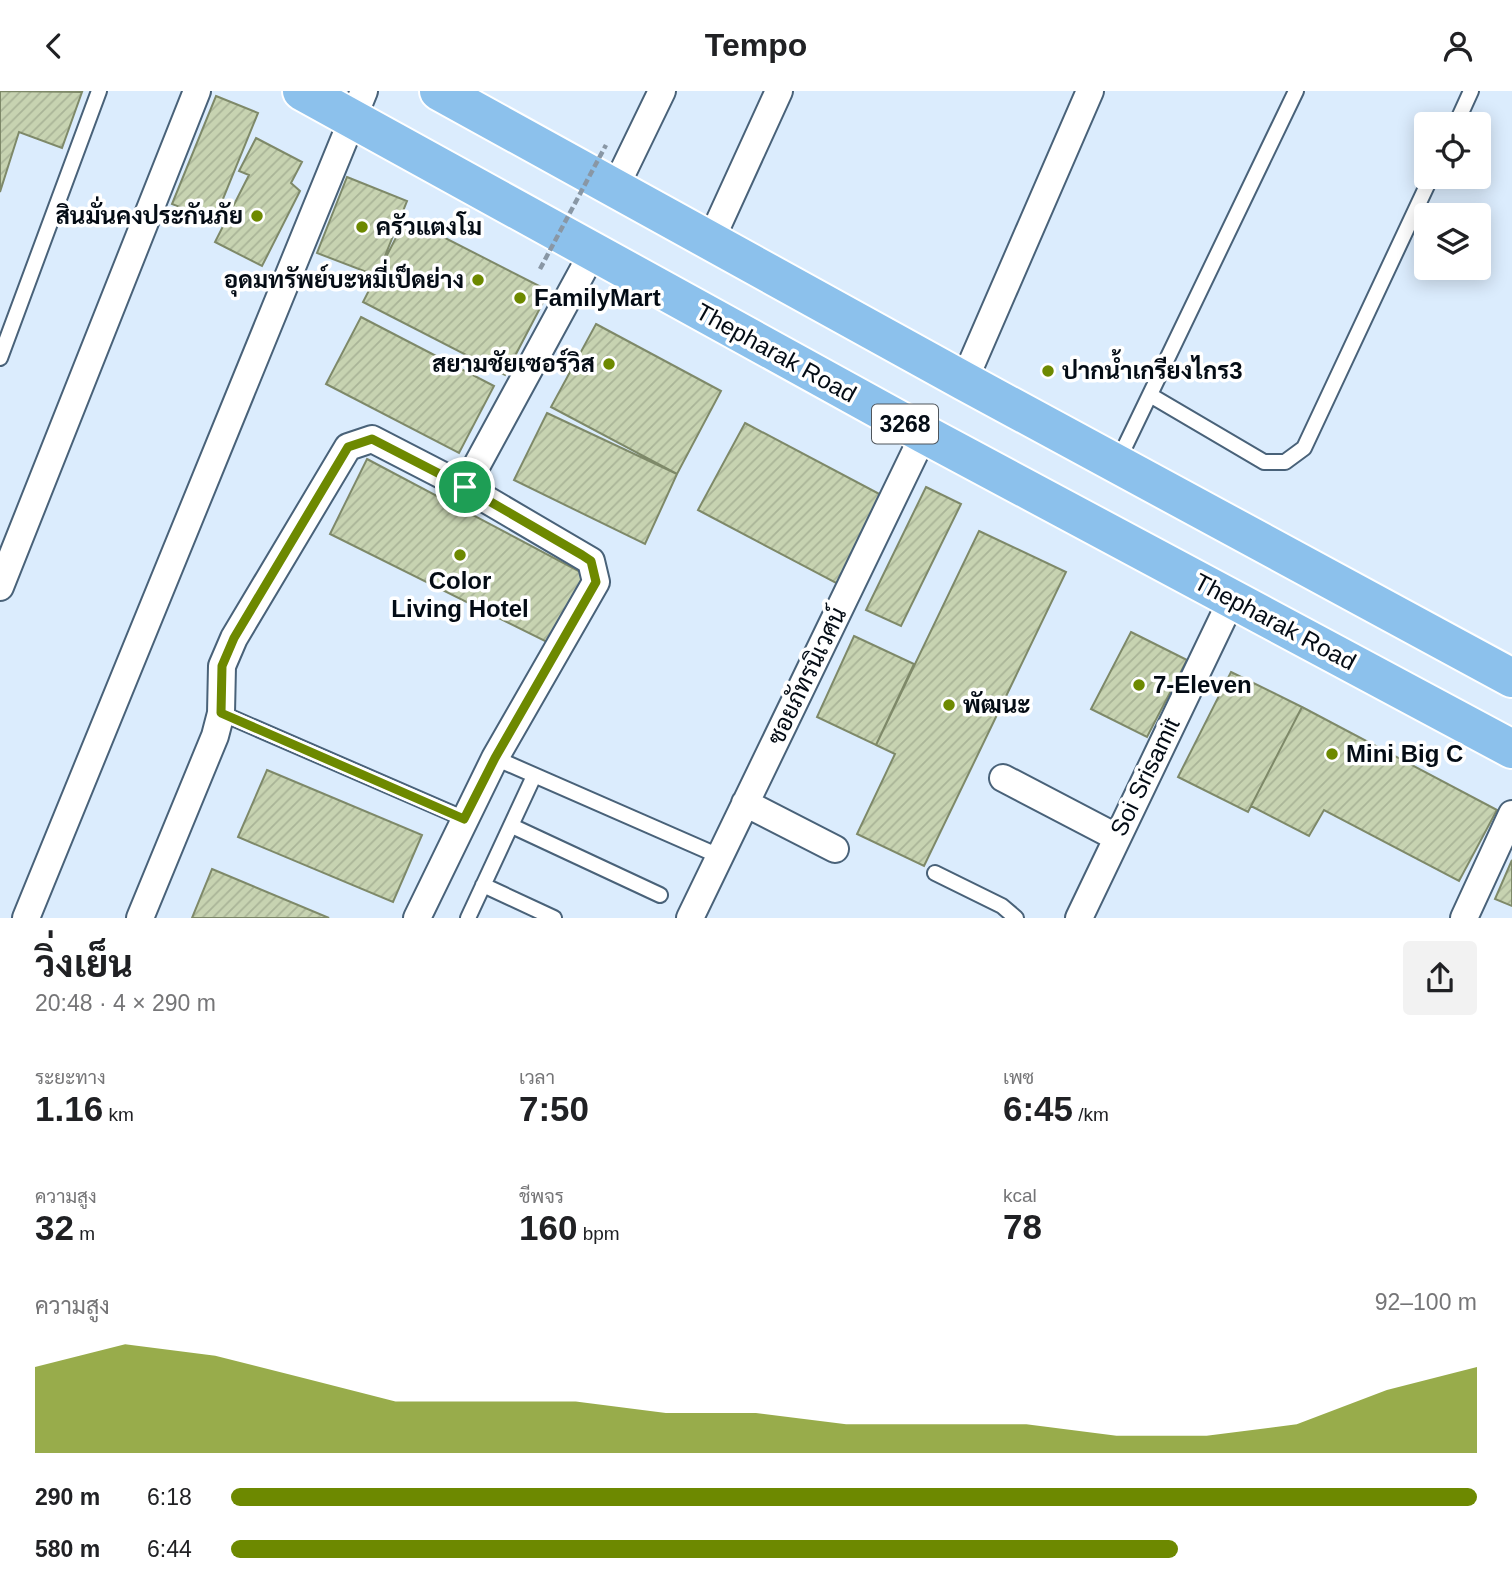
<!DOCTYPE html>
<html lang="th">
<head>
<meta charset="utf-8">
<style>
	body { margin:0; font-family:Helvetica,Sarabun,sans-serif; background:#f2f2f2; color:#202124; height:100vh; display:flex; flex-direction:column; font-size:26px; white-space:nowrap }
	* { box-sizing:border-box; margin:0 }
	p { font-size:23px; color:#757577 }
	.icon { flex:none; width:38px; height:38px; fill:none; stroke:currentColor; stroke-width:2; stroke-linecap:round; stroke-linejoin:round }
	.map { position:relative; height:827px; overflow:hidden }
	.details { display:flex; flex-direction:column; background:#fff; flex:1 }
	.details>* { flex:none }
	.tools { position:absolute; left:1414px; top:21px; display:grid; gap:14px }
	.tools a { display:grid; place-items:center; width:77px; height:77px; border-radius:7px; background:#fff; box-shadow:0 4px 18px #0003; font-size:35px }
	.pin { position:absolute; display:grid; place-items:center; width:60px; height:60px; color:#fff; margin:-30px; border:4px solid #fff; border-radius:50%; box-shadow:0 2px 7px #0007 }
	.round { display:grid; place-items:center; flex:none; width:74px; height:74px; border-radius:7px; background:#f2f2f2 }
	.headline { display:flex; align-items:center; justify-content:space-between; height:119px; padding:0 35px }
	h1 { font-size:38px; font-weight:700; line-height:52px }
	.metrics { display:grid; grid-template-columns:repeat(3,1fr); gap:10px; height:119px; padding:7px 35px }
	.metrics div { display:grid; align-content:center }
	.metrics b { font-size:35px; font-weight:700 }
	.metrics small { font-size:19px; font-weight:400 }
	.metrics p { font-size:19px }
	.chart { height:196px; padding:14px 35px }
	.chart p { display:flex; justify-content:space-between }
	.chart svg { width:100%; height:126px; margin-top:7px; fill:#6d8900; opacity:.7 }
	ul { padding:0 35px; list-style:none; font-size:23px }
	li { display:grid; grid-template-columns:112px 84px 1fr; align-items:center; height:52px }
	li i { height:18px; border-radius:9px; background:#6d8900 }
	header { display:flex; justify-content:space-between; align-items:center; height:91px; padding:0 35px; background:#fff; font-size:32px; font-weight:700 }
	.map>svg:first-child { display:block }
	.building { fill:url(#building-hatch); stroke:#7e8969; stroke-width:2 }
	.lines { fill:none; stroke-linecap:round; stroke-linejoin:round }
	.lane-casing { stroke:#496279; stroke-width:18 }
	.street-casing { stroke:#496279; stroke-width:30 }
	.primary-casing { stroke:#fff; stroke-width:42 }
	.lane { stroke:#fff; stroke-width:14 }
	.street { stroke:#fff; stroke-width:26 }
	.primary { stroke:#8cc1ec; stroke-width:38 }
	.path-bridge { stroke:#8997a5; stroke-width:4.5; stroke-dasharray:7 3.5; stroke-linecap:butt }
	.route-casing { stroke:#fff; stroke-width:14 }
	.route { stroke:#6d8900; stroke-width:9 }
	.poi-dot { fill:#6d8900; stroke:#fff; stroke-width:2.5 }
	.labels { text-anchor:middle; stroke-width:7; stroke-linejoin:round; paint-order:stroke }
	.shield { fill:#fff; stroke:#4f555b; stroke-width:2 }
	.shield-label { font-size:23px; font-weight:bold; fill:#040c15 }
	.poi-label { font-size:24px; font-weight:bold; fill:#040c15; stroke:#fff; text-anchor:start }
	.street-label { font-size:24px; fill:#040c15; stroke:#fff }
</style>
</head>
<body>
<header><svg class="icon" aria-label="back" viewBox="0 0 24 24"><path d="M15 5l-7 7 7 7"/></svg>Tempo<svg class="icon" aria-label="person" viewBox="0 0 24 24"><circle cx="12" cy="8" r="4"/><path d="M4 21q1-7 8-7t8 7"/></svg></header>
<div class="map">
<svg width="1512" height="827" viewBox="0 0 1512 827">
	<defs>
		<pattern id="building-hatch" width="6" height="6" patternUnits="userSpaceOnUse" patternTransform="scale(1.75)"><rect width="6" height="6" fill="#c7d3b1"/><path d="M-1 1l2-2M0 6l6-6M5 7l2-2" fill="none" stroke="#a9b497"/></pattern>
	</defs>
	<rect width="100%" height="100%" fill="#dbecfd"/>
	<path class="building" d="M0,0L82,1L62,57L19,41L0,101Z
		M216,5L258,22L214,130L172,113Z
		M256,47L302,71L291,92L300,100L262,175L215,151L249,84L239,80Z
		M347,86L407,110L377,185L317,162Z
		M406,127L549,200L505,284L363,211Z
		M361,226L494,295L459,362L326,293Z
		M596,233L721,300L677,383L551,316Z
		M547,322L677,383L645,453L514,389Z
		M745,332L885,406L838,493L698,419Z
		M367,368L588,485L553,554L330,443Z
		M926,396L961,413L901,535L866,519Z
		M979,440L1066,481L924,775L857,743L895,663L876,654Z
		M1131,541L1187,569L1147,646L1091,618Z
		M854,545L914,573L876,654L817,626Z
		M1231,581L1302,616L1248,721L1178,686Z
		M1302,616L1497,719L1459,790L1324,719L1309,745L1251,715Z
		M267,679L422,744L393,811L238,746Z
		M1512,769V815L1495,808Z
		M212,778L329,827H192Z"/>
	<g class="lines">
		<defs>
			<path id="lane" d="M1456,33L1471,0
				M0,267L99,0
				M1150,304L1264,371H1285L1304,357L1431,86
				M1117,372L1296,0
				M221,622L465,728
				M495,667L719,765
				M512,735L660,804
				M935,782L1002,815L1016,827
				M483,794L554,827
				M468,827L534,685"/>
			<path id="street" d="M615,97L662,0
				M710,151L779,0
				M964,290L1090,0
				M465,396L593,161
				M0,496L197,0
				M1003,687L1116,746
				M745,712L835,758
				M26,827L364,0
				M140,827L215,645L221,622L222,575L234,547L348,356L372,348L465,396L591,470L596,491L495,667L417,827
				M690,827L924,343
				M1079,827L1232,508
				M1464,827L1512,723"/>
			<path id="primary" d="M302,0L924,343L1512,658
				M439,0L964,290L1512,587"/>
		</defs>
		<use href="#lane" class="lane-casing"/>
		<use href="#street" class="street-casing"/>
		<use href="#primary" class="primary-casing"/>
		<use href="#lane" class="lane"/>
		<use href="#street" class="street"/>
		<use href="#primary" class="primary"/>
		<path class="path-bridge" d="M540,178L606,54"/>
	</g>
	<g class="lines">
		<defs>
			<path id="route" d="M372,348L465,396L582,464L591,470L596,491L495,667L464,728L221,622L222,575L234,547L348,356Z"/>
		</defs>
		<use href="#route" class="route-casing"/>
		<use href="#route" class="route"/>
	</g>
	<g class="poi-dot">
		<circle cx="257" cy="125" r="7"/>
		<circle cx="362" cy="136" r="7"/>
		<circle cx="478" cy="189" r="7"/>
		<circle cx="520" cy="207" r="7"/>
		<circle cx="609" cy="273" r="7"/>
		<circle cx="1048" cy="280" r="7"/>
		<circle cx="460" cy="464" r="7"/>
		<circle cx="1139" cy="594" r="7"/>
		<circle cx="949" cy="614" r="7"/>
		<circle cx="1332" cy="663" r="7"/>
	</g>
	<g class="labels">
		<rect class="shield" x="872" y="313.5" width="66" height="39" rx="5"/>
		<g class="shield-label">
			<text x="905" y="341">3268</text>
		</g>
		<g class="poi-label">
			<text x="243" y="133" text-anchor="end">สินมั่นคงประกันภัย</text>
			<text x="376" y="144">ครัวแตงโม</text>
			<text x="464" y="197" text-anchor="end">อุดมทรัพย์บะหมี่เป็ดย่าง</text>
			<text x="534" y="215">FamilyMart</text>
			<text x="595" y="281" text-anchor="end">สยามชัยเซอร์วิส</text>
			<text x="1062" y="288">ปากน้ำเกรียงไกร3</text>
			<text x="460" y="498" text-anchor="middle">Color<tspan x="460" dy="28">Living Hotel</tspan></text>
			<text x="1153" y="602">7-Eleven</text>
			<text x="963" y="622">พัฒนะ</text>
			<text x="1346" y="671">Mini Big C</text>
		</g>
		<g class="street-label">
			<text transform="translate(776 262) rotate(29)" y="8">Thepharak Road</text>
			<text transform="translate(1275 531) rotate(28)" y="8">Thepharak Road</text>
			<text transform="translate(807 585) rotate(-64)" y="8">ซอยภัทรนิเวศน์</text>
			<text transform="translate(1145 686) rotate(-64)" y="8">Soi Srisamit</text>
		</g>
	</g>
</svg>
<div class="tools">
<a><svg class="icon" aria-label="locate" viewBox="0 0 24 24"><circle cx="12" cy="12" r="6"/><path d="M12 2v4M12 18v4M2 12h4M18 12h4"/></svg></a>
<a><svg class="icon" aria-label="layers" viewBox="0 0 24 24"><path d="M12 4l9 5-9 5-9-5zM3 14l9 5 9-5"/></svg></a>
</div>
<div class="pin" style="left:465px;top:396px;background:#1e9e55"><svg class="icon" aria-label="arrive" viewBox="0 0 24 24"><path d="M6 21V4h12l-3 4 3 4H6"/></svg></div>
</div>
<section class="details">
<div class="headline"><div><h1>วิ่งเย็น</h1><p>20:48 · 4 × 290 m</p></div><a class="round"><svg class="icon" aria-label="share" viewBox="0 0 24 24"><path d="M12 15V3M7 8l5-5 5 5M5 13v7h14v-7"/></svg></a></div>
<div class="metrics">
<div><p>ระยะทาง</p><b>1.16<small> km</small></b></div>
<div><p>เวลา</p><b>7:50</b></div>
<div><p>เพซ</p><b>6:45<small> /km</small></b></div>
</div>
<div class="metrics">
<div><p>ความสูง</p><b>32<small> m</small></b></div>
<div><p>ชีพจร</p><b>160<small> bpm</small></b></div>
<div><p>kcal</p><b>78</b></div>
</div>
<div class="chart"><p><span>ความสูง</span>92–100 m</p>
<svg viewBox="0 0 160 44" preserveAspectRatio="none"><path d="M0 44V14L10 6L20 10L30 18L40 26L50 26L60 26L70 30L80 30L90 34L100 34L110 34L120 38L130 38L140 34L150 22L160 14V44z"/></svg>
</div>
<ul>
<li><b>290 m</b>6:18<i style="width:100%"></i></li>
<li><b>580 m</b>6:44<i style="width:76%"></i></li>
</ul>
</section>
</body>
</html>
